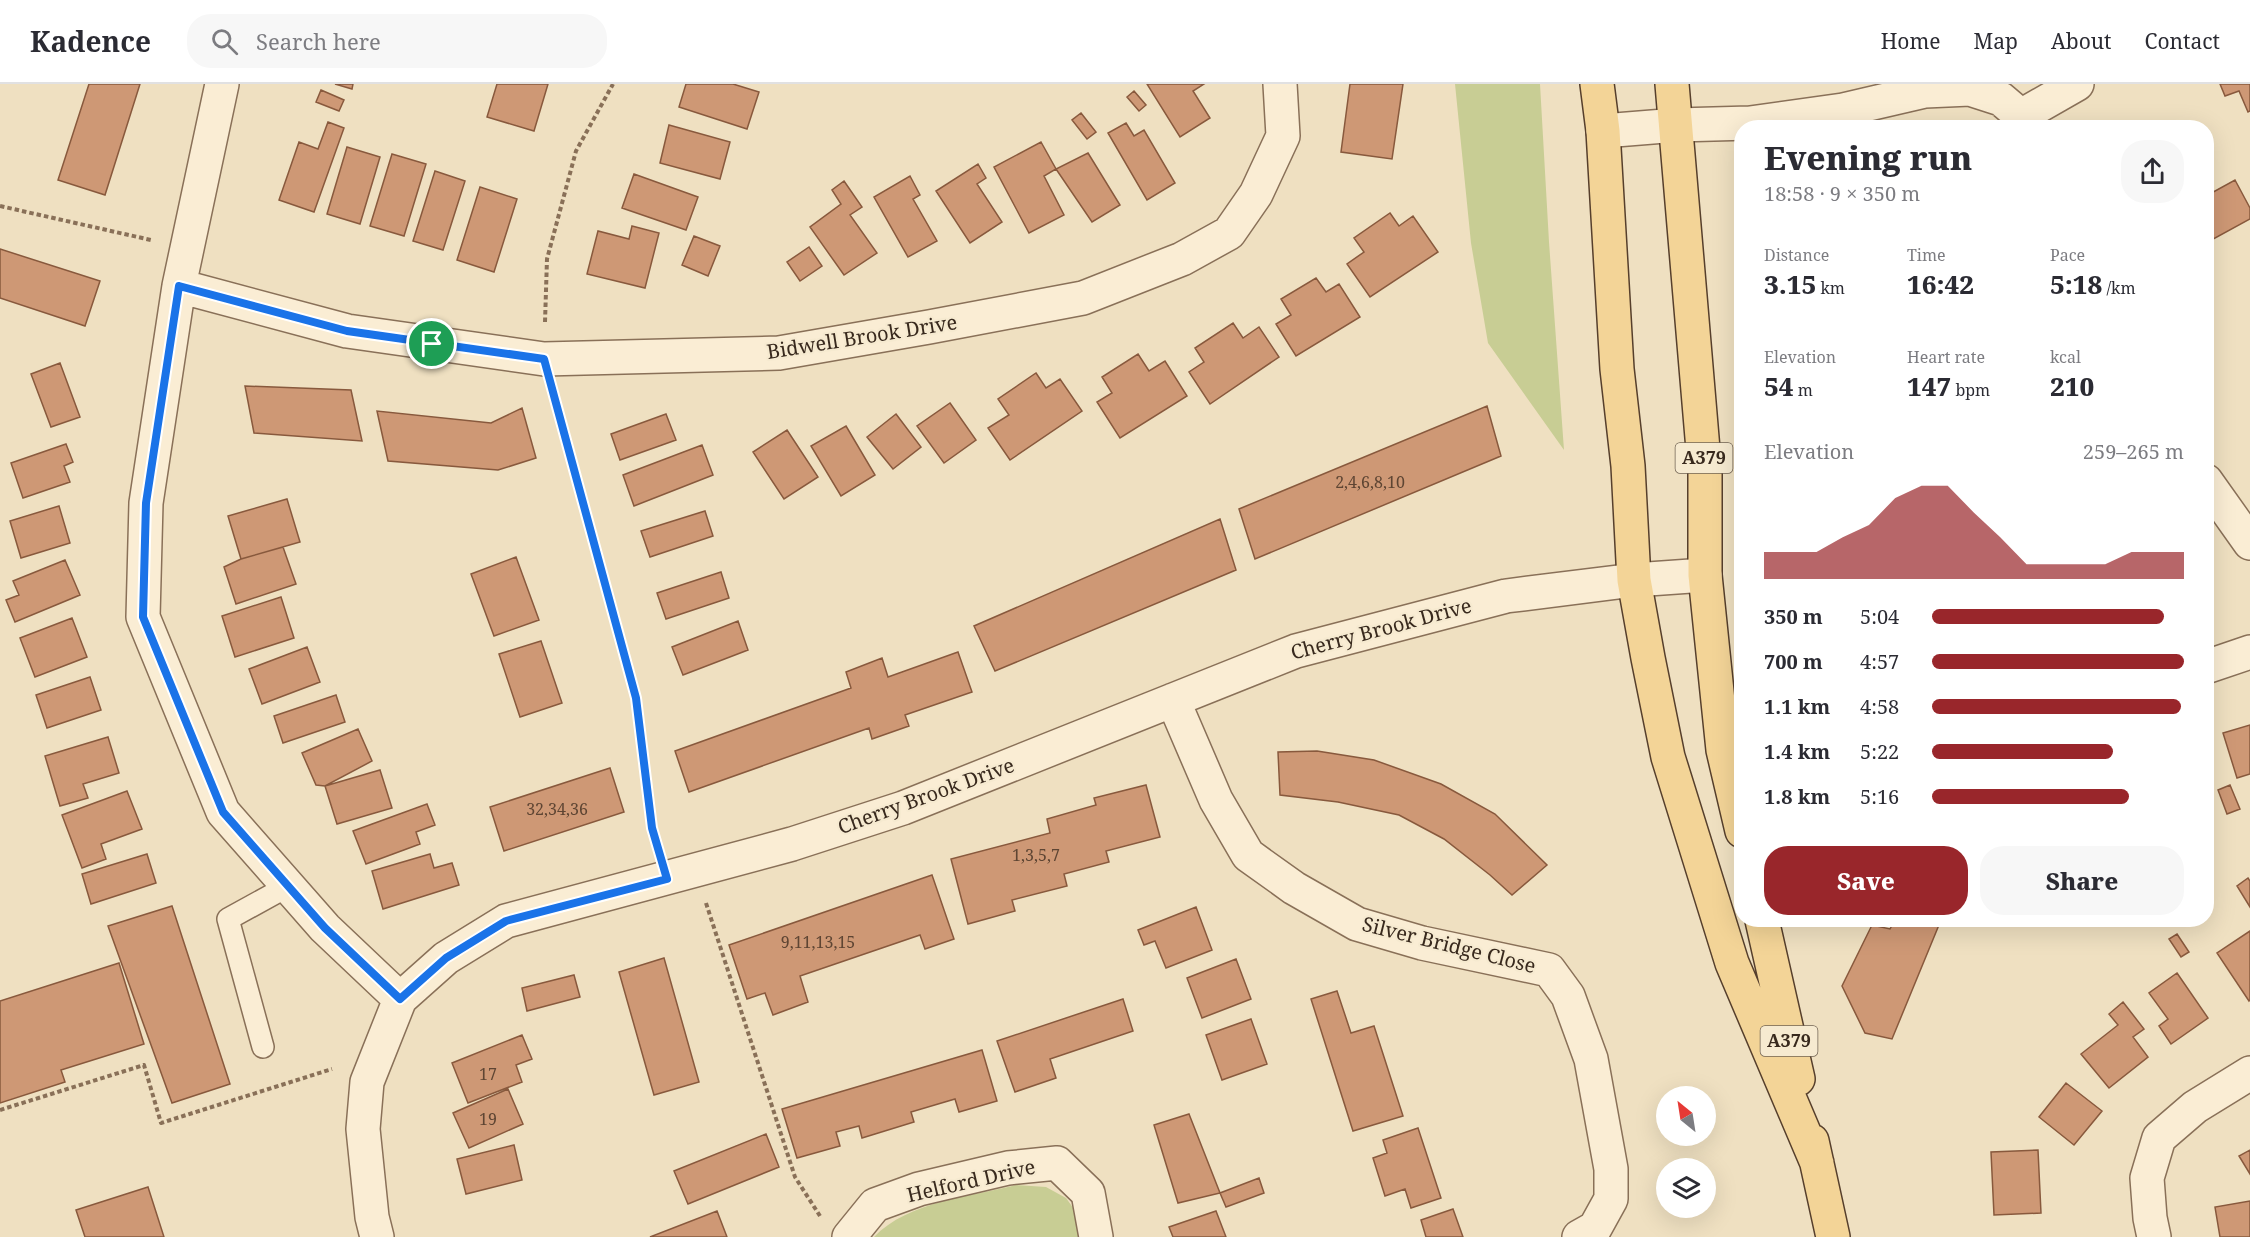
<!DOCTYPE html>
<html lang="en">
<head>
<meta charset="utf-8">
<style>
	body { margin:0; font-family:"Noto Serif",serif; background:#f7f7f7; color:#2b2b33; height:100vh; display:flex; flex-direction:column; font-size:22px; white-space:nowrap }
	* { box-sizing:border-box; margin:0 }
	p { font-size:20px; color:#7c7c81 }
	.icon { flex:none; width:33px; height:33px; fill:none; stroke:currentColor; stroke-width:2; stroke-linecap:round; stroke-linejoin:round }
	.map { position:relative; flex:1; overflow:hidden }
	.panel { position:absolute; left:1734px; top:36px; width:480px; height:807px; display:flex; flex-direction:column; background:#fff; border-radius:24px; box-shadow:0 6px 24px #0002 }
	.panel>* { flex:none }
	.needle { width:39px; rotate:330deg }
	.fabs { position:absolute; left:1656px; top:1002px; display:grid; gap:12px }
	.fabs a { display:grid; place-items:center; width:60px; height:60px; border-radius:50%; background:#fff; box-shadow:0 6px 24px #0002; font-size:30px }
	.pin { position:absolute; display:grid; place-items:center; width:51px; height:51px; color:#fff; margin:-26px; border:3px solid #fff; border-radius:50%; box-shadow:0 2px 6px #0007 }
	.round { display:grid; place-items:center; flex:none; width:63px; height:63px; border-radius:24px; background:#f7f7f7 }
	.summary { display:flex; align-items:center; justify-content:space-between; height:102px; padding:0 30px }
	h1 { font-size:33px; font-weight:800; line-height:45px }
	.figures { display:grid; grid-template-columns:repeat(3,1fr); gap:9px; height:102px; padding:6px 30px }
	.figures div { display:grid; align-content:center }
	.figures b { font-size:26px; font-weight:800 }
	.figures small { font-size:16px; font-weight:400 }
	.figures p { font-size:16px }
	.chart { height:168px; padding:12px 30px }
	.chart p { display:flex; justify-content:space-between }
	.chart svg { width:100%; height:108px; margin-top:6px; fill:#99262b; opacity:.7 }
	.primary-button { display:flex; gap:12px; margin-top:auto; padding:12px 30px }
	.primary-button a { flex:1; height:69px; border-radius:24px; background:#99262b; color:#fff; font-size:24px; font-weight:800; line-height:69px; text-align:center }
	.primary-button a+a { background:#f7f7f7; color:#2b2b33 }
	ul { padding:0 30px; list-style:none; font-size:20px }
	li { display:grid; grid-template-columns:96px 72px 1fr; align-items:center; height:45px }
	li i { height:15px; border-radius:8px; background:#99262b }
	header { display:flex; align-items:center; gap:36px; box-sizing:border-box; height:84px; padding:0 30px; background:#fff; border-bottom:2px solid #e1e1e2 }
	header strong { font-size:28px }
	nav { display:flex; gap:33px; margin-inline-start:auto; font-size:21px }
	.search { width:420px; height:54px; background:#f7f7f7; display:flex; align-items:center; gap:15px; box-sizing:border-box; padding:0 21px; border-radius:24px; color:#7c7c81; font-size:22px }
	.map>svg:first-child { display:block }
	.green { fill:#c8cd94 }
	.building { fill:#ce9875; stroke:#88593d; stroke-width:1.5 }
	.lines { fill:none; stroke-linecap:round; stroke-linejoin:round }
	.lane-casing { stroke:#897058; stroke-width:24 }
	.street-casing { stroke:#897058; stroke-width:36 }
	.primary-casing { stroke:#563f2c; stroke-width:36 }
	.path { stroke:#897058; stroke-width:4; stroke-dasharray:4.5 3; stroke-linecap:butt }
	.lane { stroke:#faedd4; stroke-width:21 }
	.street { stroke:#faedd4; stroke-width:33 }
	.primary { stroke:#f3d497; stroke-width:33 }
	.route-casing { stroke:#fff; stroke-width:12 }
	.route { stroke:#1a73e8; stroke-width:8 }
	.labels { text-anchor:middle; stroke-width:4.5; stroke-linejoin:round; paint-order:stroke }
	.number-label { font-size:16px; fill:#5e4533 }
	.shield { fill:#f6ead0; stroke:#716353; stroke-width:1.5 }
	.shield-label { font-size:18px; font-weight:bold; fill:#38291d }
	.street-label { font-size:20px; fill:#38291d; stroke:#f6ead0 }
</style>
</head>
<body>
<header>
<strong>Kadence</strong>
<div class="search"><svg class="icon" aria-label="search" viewBox="0 0 24 24"><circle cx="10" cy="10" r="6"/><path d="M15 15l6 6"/></svg>Search here</div>
<nav><a>Home</a><a>Map</a><a>About</a><a>Contact</a></nav>
</header>
<div class="map">
<svg width="2250" height="1153" viewBox="0 0 2250 1153">
	<rect width="100%" height="100%" fill="#efe0c1"/>
	<path class="green" d="M1455,0H1540L1549,158L1564,366L1488,259L1471,159Z
		M1016,1101L1046,1103L1066,1114L1079,1132L1080,1153H874C909,1117 969,1113 1016,1101Z"/>
	<path class="building" d="M89,0H140L105,111L58,96Z
		M335,0H353L352,5Z
		M497,0H548L534,47L487,33Z
		M686,0H733L759,8L747,45L679,23Z
		M1147,0H1204L1193,7L1210,34L1180,53Z
		M1350,0H1403L1392,75L1341,68Z
		M2220,0H2250V27L2248,28L2239,7L2225,12Z
		M321,6L344,16L339,27L316,18Z
		M1134,7L1146,21L1139,27L1127,13Z
		M1081,29L1096,48L1087,55L1072,36Z
		M328,38L344,44L314,128L279,116L299,58L318,65Z
		M1126,39L1134,52L1144,46L1175,99L1147,116L1108,49Z
		M669,41L730,58L720,95L660,79Z
		M1041,58L1056,85L1044,92L1064,131L1029,149L994,83Z
		M347,63L380,73L360,140L327,130Z
		M1088,69L1120,121L1092,138L1056,85Z
		M392,70L426,80L404,152L370,142Z
		M978,80L986,94L977,100L1002,138L970,159L936,107Z
		M435,87L465,97L443,166L413,157Z
		M634,90L698,113L686,146L622,124Z
		M910,92L920,111L913,115L937,157L908,173L874,113Z
		M2235,96L2250,124V135L2206,159V112Z
		M844,97L862,123L850,131L877,169L844,191L810,143L841,120L832,106Z
		M480,103L517,115L494,188L457,176Z
		M1390,129L1399,142L1413,132L1438,168L1370,213L1347,180L1364,168L1354,154Z
		M632,142L659,149L645,204L587,190L598,147L629,155Z
		M694,152L720,162L708,192L682,181Z
		M809,163L822,182L800,197L787,178Z
		M0,165L100,197L85,242L0,214Z
		M1316,194L1326,208L1339,200L1360,233L1296,272L1276,240L1291,231L1281,215Z
		M1233,239L1243,254L1259,243L1279,273L1210,320L1189,288L1204,278L1195,264Z
		M1138,270L1149,287L1165,277L1187,312L1120,354L1097,318L1112,309L1102,293Z
		M60,279L80,333L51,343L31,290Z
		M1036,289L1046,304L1060,295L1082,327L1010,376L988,344L1009,331L998,315Z
		M245,302L351,306L362,357L254,349Z
		M950,319L976,356L944,379L917,342Z
		M1487,322L1501,372L1255,475L1239,425Z
		M522,324L536,374L498,386L388,377L377,327L491,339Z
		M666,330L676,356L620,376L611,350Z
		M896,330L921,363L893,385L867,353Z
		M846,342L875,391L841,412L811,362Z
		M787,346L818,393L784,415L753,368Z
		M66,360L73,378L64,382L70,398L23,414L11,379Z
		M702,361L713,391L634,422L623,391Z
		M287,415L300,458L241,475L228,432Z
		M59,422L70,459L21,474L10,437Z
		M705,427L713,452L650,473L641,447Z
		M1220,435L1236,486L995,587L974,542Z
		M283,463L296,500L236,520L224,483L241,475Z
		M516,473L539,536L494,552L471,490Z
		M65,476L80,511L15,538L6,516L19,511L13,497Z
		M721,488L729,514L666,535L657,509Z
		M281,513L294,554L235,573L222,532Z
		M72,534L87,573L35,593L20,554Z
		M738,537L748,566L683,591L672,563Z
		M541,557L562,619L520,633L499,570Z
		M307,563L320,598L262,620L249,585Z
		M958,568L972,608L905,631L909,642L872,655L869,644L689,708L675,667L851,604L846,588L882,574L888,593Z
		M90,593L101,626L47,644L36,611Z
		M336,611L345,638L283,659L274,632Z
		M2250,641V690L2237,694L2223,649Z
		M358,645L372,677L325,702L316,701L302,669Z
		M108,653L119,689L83,700L88,714L60,722L45,672Z
		M1317,667L1374,676L1441,700L1495,730L1547,781L1512,811L1490,791L1444,755L1399,731L1338,718L1280,711L1278,668Z
		M610,684L624,728L504,767L490,723Z
		M380,686L392,724L337,740L325,702Z
		M1146,701L1160,753L1106,767L1109,778L1064,790L1067,802L1012,816L1015,827L968,840L951,775L1050,749L1047,735L1096,721L1094,714Z
		M2230,701L2240,725L2227,730L2218,706Z
		M127,707L142,745L101,760L106,775L82,784L62,731Z
		M427,720L435,741L416,748L420,760L366,780L353,747Z
		M147,770L156,799L91,820L82,790Z
		M430,770L434,784L452,779L459,801L383,825L372,787Z
		M932,791L954,855L925,865L920,851L800,892L808,918L773,931L765,909L747,915L729,861Z
		M2248,794L2250,797V823L2237,802Z
		M172,822L230,1000L172,1019L108,842Z
		M1196,823L1212,866L1166,884L1155,857L1144,861L1138,846Z
		M1895,836H1941L1892,955L1865,949L1842,902L1872,841L1890,845Z
		M2250,847V916L2249,917L2217,869Z
		M2177,850L2189,868L2181,873L2169,855Z
		M664,874L699,998L654,1011L619,888Z
		M1236,875L1251,915L1202,934L1187,894Z
		M119,879L144,960L61,986L65,998L0,1019V917Z
		M2177,889L2208,934L2171,960L2159,942L2168,935L2149,909Z
		M574,891L580,913L527,927L522,904Z
		M1337,907L1351,949L1374,942L1403,1032L1353,1047L1311,915Z
		M1123,915L1133,947L1050,975L1056,994L1015,1008L997,957Z
		M2123,918L2144,945L2133,953L2148,973L2109,1004L2081,970L2118,941L2109,930Z
		M1251,935L1267,980L1222,996L1206,951Z
		M522,951L532,975L516,981L522,998L468,1019L452,979Z
		M982,966L997,1017L959,1028L955,1015L911,1028L914,1038L862,1054L859,1042L836,1048L840,1062L797,1074L782,1025Z
		M2066,999L2102,1027L2074,1061L2039,1033Z
		M508,1005L523,1040L469,1064L453,1029Z
		M1189,1030L1220,1109L1178,1119L1154,1041Z
		M1418,1044L1441,1114L1411,1124L1405,1105L1385,1112L1373,1074L1387,1069L1383,1056Z
		M766,1050L779,1083L688,1120L674,1087Z
		M514,1061L522,1096L466,1110L457,1075Z
		M2038,1066L2041,1129L1994,1131L1991,1068Z
		M2250,1066V1090L2239,1072Z
		M1259,1094L1264,1109L1226,1123L1220,1109Z
		M148,1103L164,1153H85L76,1126Z
		M2250,1117V1153H2220L2215,1123Z
		M1453,1125L1463,1153H1426L1421,1136Z
		M717,1127L727,1153H650Z
		M1216,1127L1226,1153H1173L1169,1143Z"/>
	<g class="lines">
		<defs>
			<path id="lane" d="M263,963L228,835L288,802"/>
			<path id="street" d="M222,0L179,202L146,419L143,533L223,728L325,844L400,915
				M2021,32L2077,0
				M1603,47L1677,41L1750,39L1843,26L1925,7L1970,5L2001,15L2021,32L2026,44
				M179,202L347,247L544,275L779,269L929,243L1083,214L1182,175L1229,149L1256,110L1283,52L1280,0
				M2206,397L2250,459
				M2206,583L2250,568
				M1173,616L1216,716L1248,771L1294,804L1357,840L1422,859L1549,886L1568,912L1591,975L1611,1085V1115L1595,1144L1579,1153
				M377,1153L372,1133L363,1045L367,998L400,915L446,874L506,837L792,760L903,724L1296,567L1506,512L1634,496L1705,491
				M849,1153L875,1121L919,1105L1008,1084L1057,1079L1088,1109L1096,1153
				M2154,1153L2150,1134L2147,1094L2159,1054L2195,1023L2250,989"/>
			<path id="primary" d="M1597,0L1603,47L1617,285L1628,382L1634,496L1648,574L1668,673L1732,879L1817,1079
				M1672,0L1705,389V491L1723,666L1742,747
				M1762,836L1798,995
				M1812,1057L1833,1153"/>
		</defs>
		<use href="#lane" class="lane-casing"/>
		<use href="#street" class="street-casing"/>
		<use href="#primary" class="primary-casing"/>
		<path class="path" d="M0,122L151,156
			M545,238L547,175L576,67L613,0
			M553,310L636,614L652,744L656,758
			M706,819L795,1093L820,1132
			M0,1026L144,981L161,1039L332,985"/>
		<use href="#lane" class="lane"/>
		<use href="#street" class="street"/>
		<use href="#primary" class="primary"/>
	</g>
	<g class="lines">
		<defs>
			<path id="route" d="M179,202L347,247L544,275L636,614L652,744L667,795L506,837L446,874L400,915L325,844L223,728L143,533L146,419Z"/>
		</defs>
		<use href="#route" class="route-casing"/>
		<use href="#route" class="route"/>
	</g>
	<g class="labels">
		<g class="number-label">
			<text x="1370" y="404">2,4,6,8,10</text>
			<text x="557" y="731">32,34,36</text>
			<text x="1036" y="777">1,3,5,7</text>
			<text x="818" y="864">9,11,13,15</text>
			<text x="488" y="996">17</text>
			<text x="488" y="1041">19</text>
		</g>
		<g class="shield">
			<rect x="1675.5" y="359" width="57" height="30" rx="4.5"/>
			<rect x="1760.5" y="942" width="57" height="30" rx="4.5"/>
		</g>
		<g class="shield-label">
			<text x="1704" y="380">A379</text>
			<text x="1789" y="963">A379</text>
		</g>
		<g class="street-label">
			<text transform="translate(862 253) rotate(-9)" y="7">Bidwell Brook Drive</text>
			<text transform="translate(1381 545) rotate(-15)" y="7">Cherry Brook Drive</text>
			<text transform="translate(926 712) rotate(-20)" y="7">Cherry Brook Drive</text>
			<text transform="translate(1449 861) rotate(14)" y="7">Silver Bridge Close</text>
			<text transform="translate(971 1097) rotate(-13)" y="7">Helford Drive</text>
		</g>
	</g>
</svg>
<div class="fabs">
<a><svg class="needle" viewBox="-14 -14 28 28"><path d="M0-13l5 13h-10z" fill="#e53935"/><path d="M0 13l5-13h-10z" fill="#7c7c81"/></svg></a>
<a><svg class="icon" aria-label="layers" viewBox="0 0 24 24"><path d="M12 4l9 5-9 5-9-5zM3 14l9 5 9-5"/></svg></a>
</div>
<div class="pin" style="left:432px;top:260px;background:#1e9e55"><svg class="icon" aria-label="arrive" viewBox="0 0 24 24"><path d="M6 21V4h12l-3 4 3 4H6"/></svg></div>
<section class="panel">
<div class="summary"><div><h1>Evening run</h1><p>18:58 · 9 × 350 m</p></div><a class="round"><svg class="icon" aria-label="share" viewBox="0 0 24 24"><path d="M12 15V3M7 8l5-5 5 5M5 13v7h14v-7"/></svg></a></div>
<div class="figures">
<div><p>Distance</p><b>3.15<small> km</small></b></div>
<div><p>Time</p><b>16:42</b></div>
<div><p>Pace</p><b>5:18<small> /km</small></b></div>
</div>
<div class="figures">
<div><p>Elevation</p><b>54<small> m</small></b></div>
<div><p>Heart rate</p><b>147<small> bpm</small></b></div>
<div><p>kcal</p><b>210</b></div>
</div>
<div class="chart"><p><span>Elevation</span>259–265 m</p>
<svg viewBox="0 0 160 44" preserveAspectRatio="none"><path d="M0 44V33L10 33L20 33L30 27L40 22L50 11L60 6L70 6L80 17L90 27L100 38L110 38L120 38L130 38L140 33L150 33L160 33V44z"/></svg>
</div>
<ul>
<li><b>350 m</b>5:04<i style="width:92%"></i></li>
<li><b>700 m</b>4:57<i style="width:100%"></i></li>
<li><b>1.1 km</b>4:58<i style="width:99%"></i></li>
<li><b>1.4 km</b>5:22<i style="width:72%"></i></li>
<li><b>1.8 km</b>5:16<i style="width:78%"></i></li>
</ul>
<div class="primary-button"><a>Save</a><a>Share</a></div>
</section>
</div>
</body>
</html>
